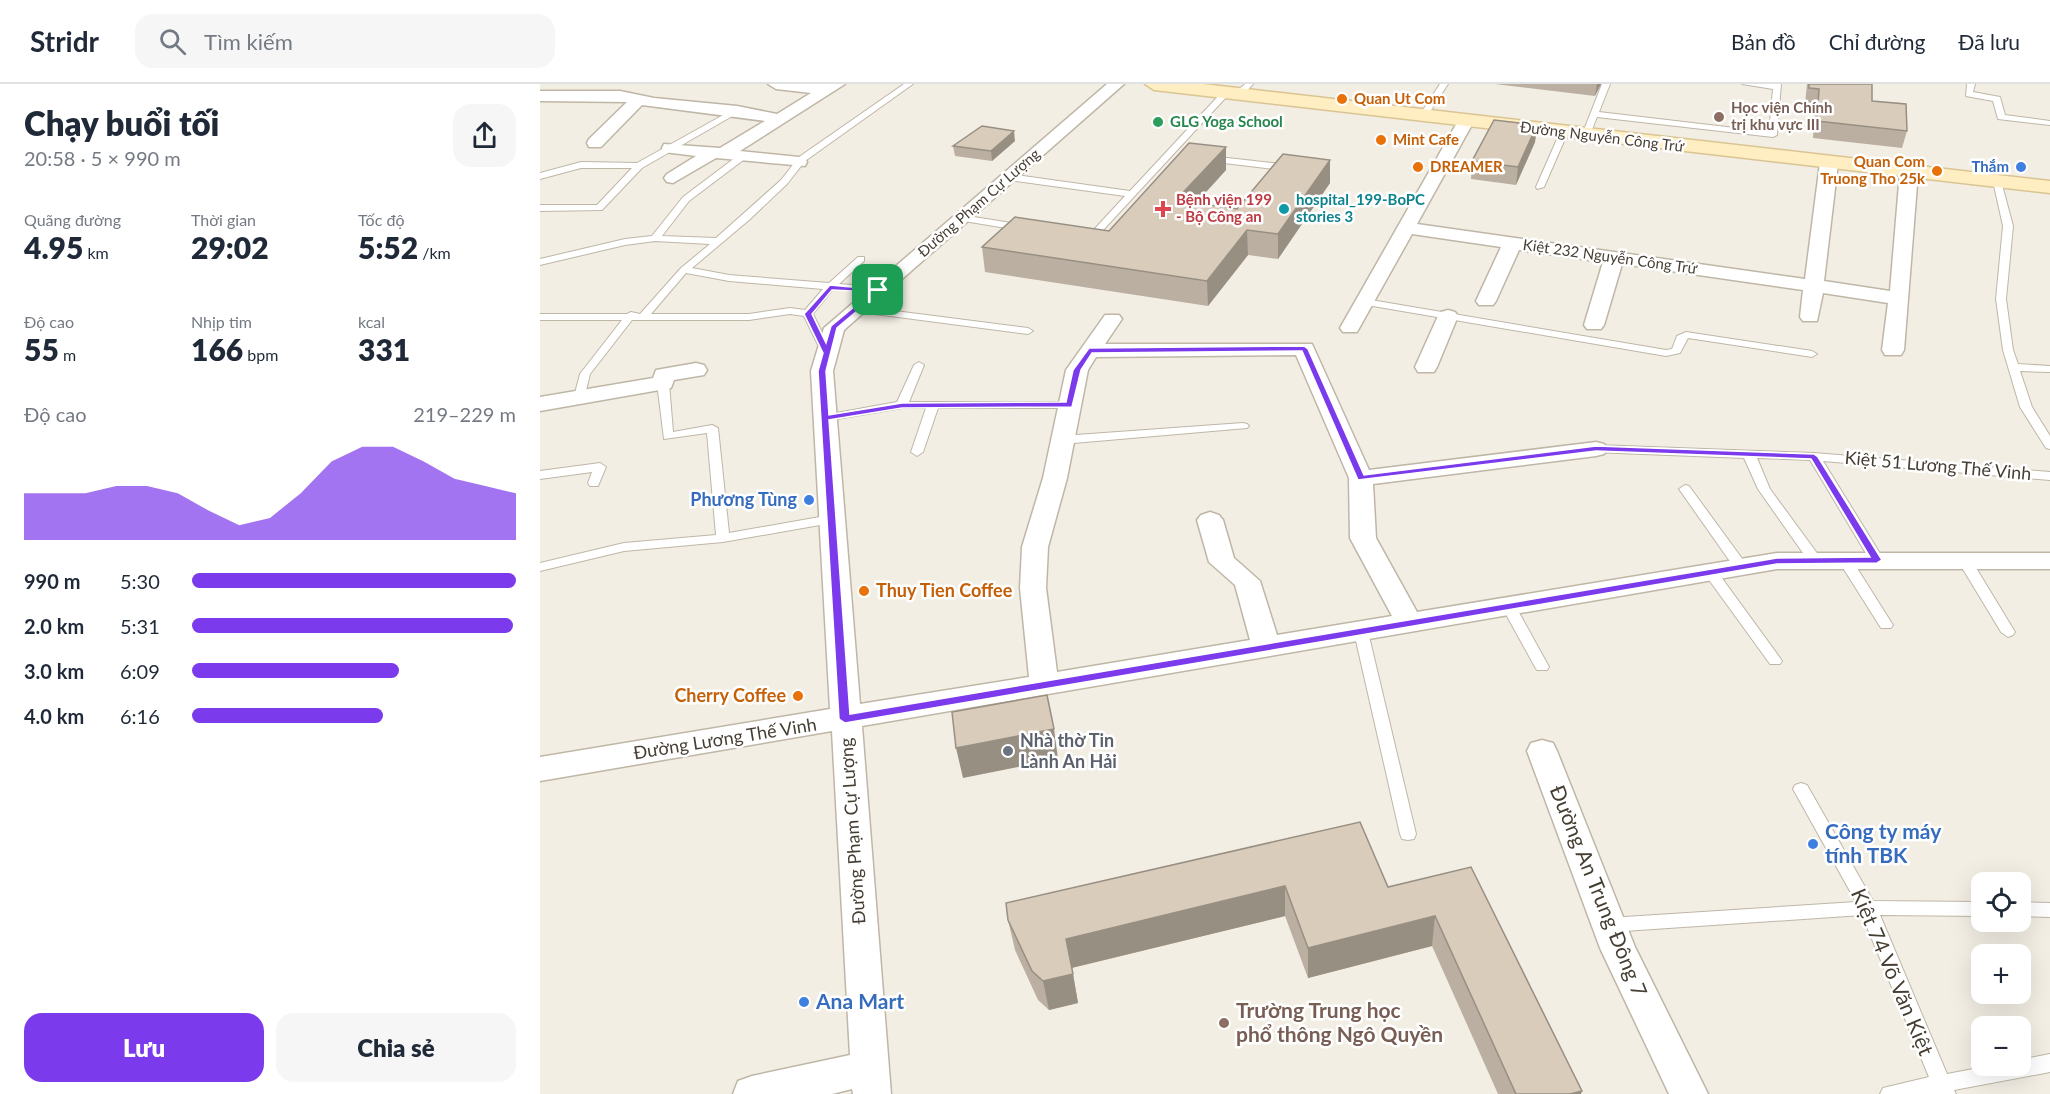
<!DOCTYPE html>
<html lang="vi">
<head>
<meta charset="utf-8">
<style>
	body { margin:0; font-family:Lato,sans-serif; background:#f6f6f7; color:#1f2937; height:100vh; display:flex; flex-direction:column; font-size:22px; white-space:nowrap }
	* { box-sizing:border-box; margin:0 }
	p { font-size:20px; color:#747a83 }
	.icon { flex:none; width:33px; height:33px; fill:none; stroke:currentColor; stroke-width:2; stroke-linecap:round; stroke-linejoin:round }
	.map { position:relative; flex:1; overflow:hidden }
	.side { display:flex; flex-direction:column; background:#fff; width:540px }
	.side>* { flex:none }
	.controls { position:absolute; left:1431px; top:788px; display:grid; gap:12px }
	.controls a { display:grid; place-items:center; width:60px; height:60px; border-radius:12px; background:#fff; box-shadow:0 6px 24px #0002; font-size:30px }
	.pin { position:absolute; display:grid; place-items:center; width:51px; height:51px; color:#fff; margin:-26px; border-radius:12px; box-shadow:0 3px 9px #0006 }
	.round { display:grid; place-items:center; flex:none; width:63px; height:63px; border-radius:18px; background:#f6f6f7 }
	.summary { display:flex; align-items:center; justify-content:space-between; height:102px; padding:0 24px }
	h1 { font-size:33px; font-weight:800; line-height:45px }
	.figures { display:grid; grid-template-columns:repeat(3,1fr); gap:9px; height:102px; padding:6px 24px }
	.figures div { display:grid; align-content:center }
	.figures b { font-size:30px; font-weight:800 }
	.figures small { font-size:16px; font-weight:400 }
	.figures p { font-size:16px }
	.chart { height:168px; padding:12px 24px }
	.chart p { display:flex; justify-content:space-between }
	.chart svg { width:100%; height:108px; margin-top:6px; fill:#7c3aed; opacity:.7 }
	.primary-button { display:flex; gap:12px; margin-top:auto; padding:12px 24px }
	.primary-button a { flex:1; height:69px; border-radius:18px; background:#7c3aed; color:#fff; font-size:24px; font-weight:800; line-height:69px; text-align:center }
	.primary-button a+a { background:#f6f6f7; color:#1f2937 }
	ul { padding:0 24px; list-style:none; font-size:20px }
	li { display:grid; grid-template-columns:96px 72px 1fr; align-items:center; height:45px }
	li i { height:15px; border-radius:8px; background:#7c3aed }
	header { display:flex; align-items:center; gap:36px; box-sizing:border-box; height:84px; padding:0 30px; background:#fff; border-bottom:2px solid #e0e1e3 }
	header strong { font-size:28px }
	nav { display:flex; gap:33px; margin-inline-start:auto; font-size:21px }
	.search { width:420px; height:54px; background:#f6f6f7; display:flex; align-items:center; gap:15px; box-sizing:border-box; padding:0 21px; border-radius:18px; color:#747a83; font-size:22px }
	main { display:flex; flex:1; min-height:0 }
	.map>svg:first-child { display:block }
	.lines { fill:none; stroke-linecap:round; stroke-linejoin:round }
	.lane-casing { stroke:#bfb6a6; stroke-width:2 }
	.street-casing { stroke:#bfb6a6; stroke-width:3 }
	.secondary-casing { stroke:#dac492; stroke-width:3 }
	.lane { fill:#fff; fill-rule:evenodd }
	.street { fill:#fff; fill-rule:evenodd }
	.secondary { fill:#ffeec2; fill-rule:evenodd }
	.wall { fill:#bbafa1 }
	.shaded-wall { fill:#988f83 }
	.building { fill:#d9ccbb; stroke:#988f83; stroke-width:1.5 }
	.route { fill:#7c3aed; stroke:#fff; stroke-width:1.5; fill-rule:evenodd }
	.food-dot { fill:#e8710a; stroke:#fff; stroke-width:2 }
	.education-dot { fill:#8d6e63; stroke:#fff; stroke-width:2 }
	.leisure-dot { fill:#2e9e5b; stroke:#fff; stroke-width:2 }
	.shop-dot { fill:#3f7fe0; stroke:#fff; stroke-width:2 }
	.health-dot { fill:#e0444e; stroke:#fff; stroke-width:2 }
	.culture-dot { fill:#0f9aa8; stroke:#fff; stroke-width:2 }
	.worship-dot { fill:#6b7280; stroke:#fff; stroke-width:2 }
	.labels { text-anchor:middle; stroke-width:5; stroke-linejoin:round; paint-order:stroke }
	.far-food-label { font-size:15px; font-weight:bold; fill:#c56008; stroke:#fff; text-anchor:start }
	.far-education-label { font-size:15px; font-weight:bold; fill:#785e54; stroke:#fff; text-anchor:start }
	.far-leisure-label { font-size:15px; font-weight:bold; fill:#27864d; stroke:#fff; text-anchor:start }
	.far-street-label { font-size:15px; fill:#463e33; stroke:#fff }
	.far-shop-label { font-size:15px; font-weight:bold; fill:#366cbe; stroke:#fff; text-anchor:end }
	.far-health-label { font-size:15px; font-weight:bold; fill:#be3a42; stroke:#fff; text-anchor:start }
	.far-culture-label { font-size:15px; font-weight:bold; fill:#0d838f; stroke:#fff; text-anchor:start }
	.street-label { font-size:18px; fill:#463e33; stroke:#fff }
	.shop-label { font-size:18px; font-weight:bold; fill:#366cbe; stroke:#fff; text-anchor:end }
	.food-label { font-size:18px; font-weight:bold; fill:#c56008; stroke:#fff; text-anchor:start }
	.worship-label { font-size:18px; font-weight:bold; fill:#5b616d; stroke:#fff; text-anchor:start }
	.near-shop-label { font-size:21px; font-weight:bold; fill:#366cbe; stroke:#fff; text-anchor:start }
	.near-street-label { font-size:21px; fill:#463e33; stroke:#fff }
	.near-education-label { font-size:21px; font-weight:bold; fill:#785e54; stroke:#fff; text-anchor:start }
</style>
</head>
<body>
<header>
<strong>Stridr</strong>
<div class="search"><svg class="icon" aria-label="search" viewBox="0 0 24 24"><circle cx="10" cy="10" r="6"/><path d="M15 15l6 6"/></svg>Tìm kiếm</div>
<nav><a>Bản đồ</a><a>Chỉ đường</a><a>Đã lưu</a></nav>
</header>
<main>
<section class="side">
<div class="summary"><div><h1>Chạy buổi tối</h1><p>20:58 · 5 × 990 m</p></div><a class="round"><svg class="icon" aria-label="share" viewBox="0 0 24 24"><path d="M12 15V3M7 8l5-5 5 5M5 13v7h14v-7"/></svg></a></div>
<div class="figures">
<div><p>Quãng đường</p><b>4.95<small> km</small></b></div>
<div><p>Thời gian</p><b>29:02</b></div>
<div><p>Tốc độ</p><b>5:52<small> /km</small></b></div>
</div>
<div class="figures">
<div><p>Độ cao</p><b>55<small> m</small></b></div>
<div><p>Nhịp tim</p><b>166<small> bpm</small></b></div>
<div><p>kcal</p><b>331</b></div>
</div>
<div class="chart"><p><span>Độ cao</span>219–229 m</p>
<svg viewBox="0 0 160 44" preserveAspectRatio="none"><path d="M0 44V25L10 25L20 25L30 22L40 22L50 25L60 32L70 38L80 35L90 25L100 12L110 6L120 6L130 12L140 19L150 22L160 25V44z"/></svg>
</div>
<ul>
<li><b>990 m</b>5:30<i style="width:100%"></i></li>
<li><b>2.0 km</b>5:31<i style="width:99%"></i></li>
<li><b>3.0 km</b>6:09<i style="width:64%"></i></li>
<li><b>4.0 km</b>6:16<i style="width:59%"></i></li>
</ul>
<div class="primary-button"><a>Lưu</a><a>Chia sẻ</a></div>
</section>
<div class="map">
<svg width="1510" height="1010" viewBox="0 0 1510 1010">
	<rect width="100%" height="100%" fill="#f3eee4"/>
	<g class="lines">
		<defs>
			<path id="lane" d="M364,0H373L265,77L247,100L209,136L152,184L189,191L289,199L318,173H324V177L299,200L338,203L342,204V208L293,205L273,230L292,269L291,271L287,272L282,269L264,232L250,230L209,236H92L50,290L44,315H36L34,313L40,290L82,236H0V230H87L91,228L100,230L141,184L170,160L115,157L85,161L0,181V175L85,155L112,152L143,113L200,70H206V74L149,117L122,152L176,154L241,96L259,73ZM146,189L189,197L283,205L265,226L250,224L209,230H111Z
				M705,0H713L702,12H696V8Z
				M900,0H908L886,34H880L879,32Z
				M1062,0H1070L1059,28L1229,48L1233,5L1202,0H1241L1237,51L1233,53L1057,33L1049,53H1043L1042,51Z
				M1427,0H1435L1433,8L1460,13L1465,31L1510,37V41L1458,35L1453,17L1426,12Z
				M683,7L690,9L553,157H544L539,154L548,152L585,112L469,96L465,93L469,90L590,107Z
				M194,25L201,27L102,84L62,126L0,127V121H57L92,84H41L0,95V89L41,78L97,79Z
				M1021,46L1028,48L1004,103L997,105L996,103Z
				M670,72L750,81L754,84L750,87L667,77V73Z
				M1457,94L1461,97L1473,142L1466,215L1473,266L1478,280L1510,282V288L1480,287L1492,323L1510,352V365L1506,364L1480,323L1463,266L1456,215L1463,142L1453,97Z
				M421,131L484,141L489,144L484,147L418,136V132Z
				M825,215L1126,266L1132,265L1137,252L1146,248L1272,267L1277,270L1272,273L1148,254L1140,269L1126,272L821,220V216Z
				M316,222L488,244L493,247L488,250L312,227V223Z
				M379,278L384,281L369,318H529L535,321L529,324H398L383,368L377,372L371,368L386,324H362L285,337L279,334L285,331L357,318L374,281Z
				M123,296L129,299L133,348L172,341L178,344L189,449L291,431L297,435L291,439L183,458L84,467L0,487V479L84,459L176,451L167,349L124,355L117,299Z
				M703,339L707,340L709,342L707,344L522,360L516,356L522,352Z
				M1056,361L1274,369L1510,388V396L1283,377L1344,476L1337,480L1330,476L1270,376L1217,374L1230,405L1282,476L1275,480L1270,479L1218,405L1204,374L1052,368L1050,365Z
				M60,379L66,383L58,402H50L48,399L52,388L0,395V387Z
				M1145,401L1149,402L1206,480L1208,483L1206,486H1196L1139,405Z
				M1305,472L1310,473L1351,538L1353,541L1351,544H1341L1298,476Z
				M1425,473L1430,474L1475,548L1473,551L1468,553L1461,548L1418,477Z
				M1171,485L1176,486L1240,574L1242,577L1240,580H1230L1164,489Z
				M969,519L976,523L1009,583L1007,586H997L995,583L962,523Z
				M821,543L828,548L876,750L874,755L868,756L862,755L860,750L814,548Z
				M1261,699L1267,701L1333,817L1442,818V832L1340,831L1407,990L1454,981H1480V976L1510,970V988L1414,1006L1416,1010H1340L1343,1004L1389,993L1322,831L1069,848L1063,846L1060,841L1063,836L1069,834L1316,818L1253,705L1255,701Z
				M1480,818L1510,819V833L1480,832Z"/>
			<path id="street" d="M228,0H305L200,67L259,73L265,74L267,78L265,82L176,74L133,99L127,98L124,94L127,90L156,72L124,68L122,64L124,60L180,64L225,37L102,21L61,63H49L47,59L49,55L87,18L0,17V7H80L114,14L197,22L237,30L271,9L236,5Z
				M567,0H584L304,246L293,287L320,620L489,593L480,504L482,463L503,394L526,286L565,231H579L582,235L565,260H772L829,386L1056,358L1064,360L1068,365L1064,370L1056,372L833,400L836,454L877,528L1237,469H1510V485H1237L322,642L351,1010H313L312,1005L292,1010H193L198,997L212,992L310,971L292,647L0,697V673L290,625L271,287L284,244ZM756,271L809,394L810,454L852,532L737,551L720,497L694,474L683,436L679,431L670,428L661,431L657,436L669,478L695,501L710,556L517,588L506,504L508,463L527,394L548,286L556,273Z
				M926,32L934,37L877,140L1265,195L1280,79L1289,74L1298,79L1284,197L1350,207L1360,88L1363,84H1375L1378,88L1364,266L1361,271H1345L1342,266L1348,219L1283,209L1277,237H1263L1260,233L1263,206L1082,180L1064,241L1061,245H1047L1044,241L1063,178L979,166L956,217L953,221H939L936,217L961,163L872,150L817,248H803L800,244L918,37Z
				M908,226L915,228L918,232L897,283L894,288H878L875,283L898,232L901,228Z
				M156,279L164,281L167,286L164,291L134,296L131,304L0,327V313L113,294L116,286Z
				M1002,656L1013,659L1017,667L1095,863L1168,1010H1129L1060,864L987,667L991,659Z"/>
			<path id="secondary" d="M605,0H663L1510,97V109L614,6Z"/>
		</defs>
		<use href="#lane" class="lane-casing"/>
		<use href="#street" class="street-casing"/>
		<use href="#secondary" class="secondary-casing"/>
		<use href="#lane" class="lane"/>
		<use href="#street" class="street"/>
		<use href="#secondary" class="secondary"/>
	</g>
	<path class="wall" d="M955,0H1061L1055,12Z
		M1267,0H1332V17L1367,47L1362,64L1273,54L1275,22L1265,20Z
		M997,41L995,58L976,101L931,95L932,77Z
		M475,57L452,77L415,72L413,62Z
		M686,63V86L656,119L697,125L790,76V99L738,175L708,171L668,222L445,188L442,163L569,147Z
		M820,738L848,803L931,783L1041,1010H958L892,862L768,894L745,832L532,884L538,919L509,926L498,916L475,866L468,836Z"/>
	<path class="shaded-wall" d="M1057,0H1061L1055,12Z
		M997,41L995,58L976,101L978,83Z
		M474,47L475,57L452,77L451,67Z
		M686,63V86L637,140L636,116Z
		M790,76V99L738,175V150Z
		M707,146L708,171L668,222L667,197Z
		M514,645L518,675L423,694L416,664Z
		M745,802V832L531,884L526,855Z
		M895,832L892,862L768,894V864Z
		M533,890L538,919L509,926L503,897Z
		M1042,1007L1041,1010H1030Z"/>
	<path class="building" d="M1269,0H1332V17L1366,20L1367,47L1277,37L1279,5L1269,4Z
		M954,36L997,41L978,83L932,77Z
		M442,42L474,47L451,67L413,62Z
		M649,59L686,63L636,116L697,125L743,70L790,76L738,150L707,146L667,197L442,163L475,133L569,147Z
		M507,611L514,645L416,664L412,628Z
		M820,738L848,803L931,783L1042,1007L1030,1010H976L895,832L768,864L745,802L526,855L533,890L503,897L492,887L468,836L466,819Z"/>
	<path class="route" d="M290,201L342,206L297,244L286,287L289,331L362,319L526,318L533,286L549,264L764,262L768,265L824,391L1056,362L1274,370L1278,373L1342,476L1337,479L1237,480L305,639L299,635L278,287L283,269L264,230ZM292,206L332,208L291,242L286,259L272,230ZM762,267L818,396L1056,367L1271,375L1330,473L1237,474L310,630L289,336L362,324L532,323L541,286L552,269Z"/>
	<g class="food-dot">
		<circle cx="802" cy="15" r="6"/>
		<circle cx="841" cy="56" r="6"/>
		<circle cx="878" cy="83" r="6"/>
		<circle cx="1397" cy="87" r="6"/>
		<circle cx="324" cy="507" r="6"/>
		<circle cx="258" cy="612" r="6"/>
	</g>
	<g class="education-dot">
		<circle cx="1179" cy="33" r="6"/>
		<circle cx="684" cy="939" r="6"/>
	</g>
	<circle class="leisure-dot" cx="618" cy="38" r="6"/>
	<g class="shop-dot">
		<circle cx="1481" cy="83" r="6"/>
		<circle cx="269" cy="416" r="6"/>
		<circle cx="1273" cy="760" r="6"/>
		<circle cx="264" cy="918" r="6"/>
	</g>
	<path class="health-dot" d="M620 116h6v6h6v6h-6v6h-6v-6h-6v-6h6z"/>
	<circle class="culture-dot" cx="744" cy="125" r="6"/>
	<circle class="worship-dot" cx="468" cy="667" r="6"/>
	<g class="labels">
		<g class="far-food-label">
			<text x="814" y="20">Quan Ut Com</text>
			<text x="853" y="61">Mint Cafe</text>
			<text x="1385" y="83" text-anchor="end">Quan Com<tspan x="1385" dy="17">Truong Tho 25k</tspan></text>
			<text x="890" y="88">DREAMER</text>
		</g>
		<g class="far-education-label">
			<text x="1191" y="29">Học viện Chính<tspan x="1191" dy="17">trị khu vực III</tspan></text>
		</g>
		<g class="far-leisure-label">
			<text x="630" y="43">GLG Yoga School</text>
		</g>
		<g class="far-street-label">
			<text transform="translate(1062 53) rotate(7)" y="5">Đường Nguyễn Công Trứ</text>
			<text transform="translate(439 119) rotate(-41)" y="5">Đường Phạm Cự Lượng</text>
			<text transform="translate(1070 173) rotate(8)" y="5">Kiệt 232 Nguyễn Công Trứ</text>
		</g>
		<g class="far-shop-label">
			<text x="1469" y="88">Thắm</text>
		</g>
		<g class="far-health-label">
			<text x="636" y="121">Bệnh viện 199<tspan x="636" dy="17">- Bộ Công an</tspan></text>
		</g>
		<g class="far-culture-label">
			<text x="756" y="121">hospital_199-BoPC<tspan x="756" dy="17">stories 3</tspan></text>
		</g>
		<g class="street-label">
			<text transform="translate(1398 382) rotate(5)" y="6">Kiệt 51 Lương Thế Vinh</text>
			<text transform="translate(185 655) rotate(-9)" y="6">Đường Lương Thế Vinh</text>
			<text transform="translate(313 747) rotate(-94)" y="6">Đường Phạm Cự Lượng</text>
		</g>
		<g class="shop-label">
			<text x="257" y="422">Phương Tùng</text>
		</g>
		<g class="food-label">
			<text x="336" y="513">Thuy Tien Coffee</text>
			<text x="246" y="618" text-anchor="end">Cherry Coffee</text>
		</g>
		<g class="worship-label">
			<text x="480" y="663">Nhà thờ Tin<tspan x="480" dy="21">Lành An Hải</tspan></text>
		</g>
		<g class="near-shop-label">
			<text x="1285" y="755">Công ty máy<tspan x="1285" dy="24">tính TBK</tspan></text>
			<text x="276" y="925">Ana Mart</text>
		</g>
		<g class="near-street-label">
			<text transform="translate(1058 807) rotate(68)" y="7">Đường An Trung Đông 7</text>
			<text transform="translate(1352 888) rotate(67)" y="7">Kiệt 74 Võ Văn Kiệt</text>
		</g>
		<g class="near-education-label">
			<text x="696" y="934">Trường Trung học<tspan x="696" dy="24">phổ thông Ngô Quyền</tspan></text>
		</g>
	</g>
</svg>
<div class="controls">
<a><svg class="icon" aria-label="locate" viewBox="0 0 24 24"><circle cx="12" cy="12" r="6"/><path d="M12 2v4M12 18v4M2 12h4M18 12h4"/></svg></a>
<a>+</a>
<a>−</a>
</div>
<div class="pin" style="left:338px;top:206px;background:#1e9e55"><svg class="icon" aria-label="arrive" viewBox="0 0 24 24"><path d="M6 21V4h12l-3 4 3 4H6"/></svg></div>
</div>
</main>
</body>
</html>
